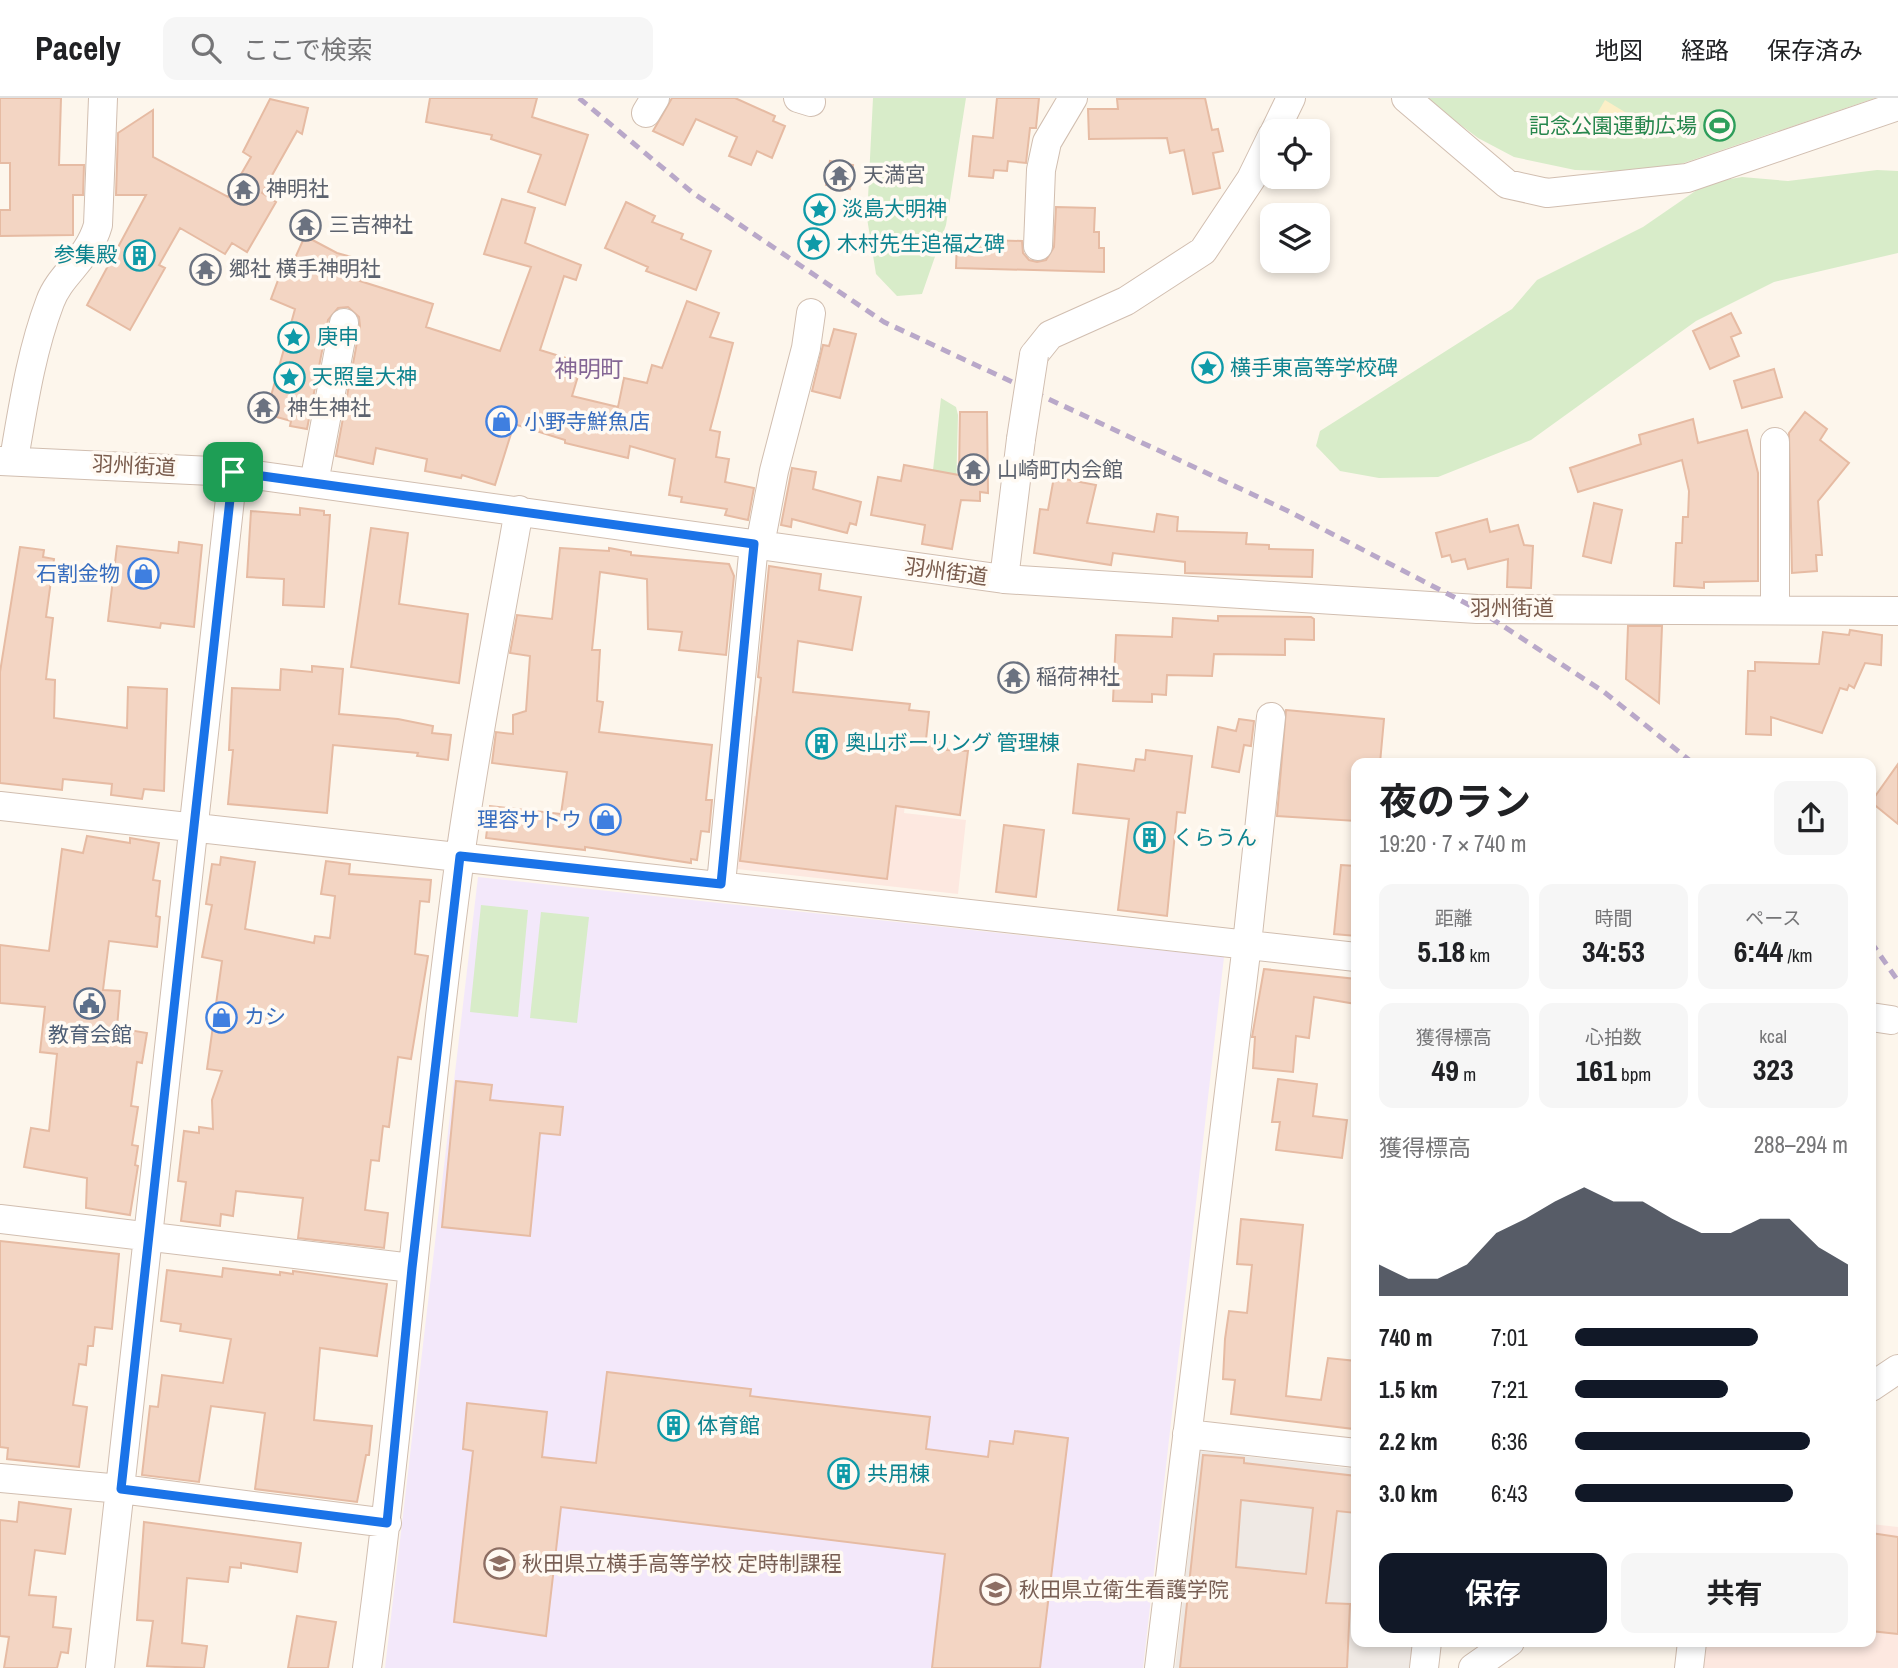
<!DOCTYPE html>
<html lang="ja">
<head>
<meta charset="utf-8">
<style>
	body { margin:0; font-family:"Archivo Narrow","Noto Sans JP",sans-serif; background:#f6f6f6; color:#202124; height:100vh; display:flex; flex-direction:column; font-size:26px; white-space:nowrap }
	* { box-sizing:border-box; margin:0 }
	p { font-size:23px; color:#757577 }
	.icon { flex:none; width:38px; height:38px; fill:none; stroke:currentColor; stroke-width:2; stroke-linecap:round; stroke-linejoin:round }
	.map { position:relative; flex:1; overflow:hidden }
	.details { position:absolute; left:1351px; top:660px; width:525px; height:889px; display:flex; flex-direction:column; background:#fff; border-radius:14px; box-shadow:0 4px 10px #0003 }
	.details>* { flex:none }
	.controls { position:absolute; left:1260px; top:21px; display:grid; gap:14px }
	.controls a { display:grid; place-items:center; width:70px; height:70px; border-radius:14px; background:#fff; box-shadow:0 4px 10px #0003; font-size:35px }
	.pin { position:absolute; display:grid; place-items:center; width:60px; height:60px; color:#fff; margin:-30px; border-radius:14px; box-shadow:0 4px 10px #0006 }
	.round { display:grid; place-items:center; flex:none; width:74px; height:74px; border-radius:14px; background:#f6f6f6 }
	.headline { display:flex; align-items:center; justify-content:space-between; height:119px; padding:0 28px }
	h1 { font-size:38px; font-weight:700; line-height:52px }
	.figures { display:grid; grid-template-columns:repeat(3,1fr); gap:10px; height:119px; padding:7px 28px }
	.figures div { display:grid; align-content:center; border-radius:14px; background:#f6f6f6; text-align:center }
	.figures b { font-size:30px; font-weight:700 }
	.figures small { font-size:19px; font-weight:400 }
	.figures p { font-size:19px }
	.chart { height:196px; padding:14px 28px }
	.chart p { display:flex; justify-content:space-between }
	.chart svg { width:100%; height:126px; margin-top:7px; fill:#111827; opacity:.7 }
	.action { display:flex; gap:14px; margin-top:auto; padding:14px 28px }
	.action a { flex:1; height:80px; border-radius:14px; background:#111827; color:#fff; font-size:28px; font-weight:700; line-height:80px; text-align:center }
	.action a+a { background:#f6f6f6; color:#202124 }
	ul { padding:0 28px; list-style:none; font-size:23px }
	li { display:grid; grid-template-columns:112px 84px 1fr; align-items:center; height:52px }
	li i { height:18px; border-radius:9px; background:#111827 }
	header { display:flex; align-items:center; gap:42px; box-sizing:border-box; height:98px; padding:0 35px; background:#fff; border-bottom:2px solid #e0e0e0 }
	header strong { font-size:33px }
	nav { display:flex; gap:38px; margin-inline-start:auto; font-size:24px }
	.search { width:490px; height:63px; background:#f6f6f6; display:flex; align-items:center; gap:18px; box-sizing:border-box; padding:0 24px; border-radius:14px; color:#757577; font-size:26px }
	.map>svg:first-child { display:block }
	.commercial { fill:#fde8e0 }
	.industrial { fill:#efe9e4 }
	.education { fill:#f3e8fa }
	.green { fill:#d8ecc9 }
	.sand { fill:#fcefc7 }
	.building { fill:#f3d5c3; stroke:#e6bba3; stroke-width:2; fill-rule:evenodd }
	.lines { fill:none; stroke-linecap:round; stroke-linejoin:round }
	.minor-casing { stroke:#d1beb0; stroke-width:30 }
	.minor { stroke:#fff; stroke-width:28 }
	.rail { stroke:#b9a8c9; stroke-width:5; stroke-dasharray:10 7; stroke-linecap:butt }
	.minor-bridge-casing { stroke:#d1beb0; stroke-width:30; stroke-linecap:butt }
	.minor-bridge { stroke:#fff; stroke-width:28 }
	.route-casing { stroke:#fff; stroke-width:14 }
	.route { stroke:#1a73e8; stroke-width:9 }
	.labels { text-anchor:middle; stroke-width:7; stroke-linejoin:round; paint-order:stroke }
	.leisure-label { font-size:21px; fill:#27864d; stroke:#fffaf3; text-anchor:end }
	.worship-label { font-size:21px; fill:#5b616d; stroke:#fffaf3; text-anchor:start }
	.culture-label { font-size:21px; fill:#0d838f; stroke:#fffaf3; text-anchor:start }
	.shop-label { font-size:21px; fill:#366cbe; stroke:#fffaf3; text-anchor:start }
	.street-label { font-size:21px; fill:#7a5c4d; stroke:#fffaf3 }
	.service-label { font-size:21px; fill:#4e5e75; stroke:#fffaf3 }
	.education-label { font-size:21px; fill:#785e54; stroke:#fffaf3; text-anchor:start }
	.neighbourhood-label { font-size:23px; fill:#846695; stroke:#fffaf3 }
</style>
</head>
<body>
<header>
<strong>Pacely</strong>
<div class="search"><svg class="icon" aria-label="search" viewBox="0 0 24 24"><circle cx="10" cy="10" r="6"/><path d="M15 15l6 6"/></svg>ここで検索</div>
<nav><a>地図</a><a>経路</a><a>保存済み</a></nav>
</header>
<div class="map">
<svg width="1898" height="1570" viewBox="0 0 1898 1570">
	<rect width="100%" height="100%" fill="#fdf6ec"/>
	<path class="commercial" d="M754,618L900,635L908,679L904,715L966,722L958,796L737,771Z
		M1871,1426L1898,1429V1570H1701L1704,1544H1871Z"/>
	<path class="industrial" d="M1200,1353L1356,1371V1544H1413L1410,1570H1175Z"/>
	<path class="education" d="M478,779L1224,859L1143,1570H385Z"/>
	<path class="green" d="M873,0H966L946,127L922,196L897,198L876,176L867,120Z
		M1425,0H1875L1669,70L1621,73L1575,72L1514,59L1478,40Z
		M1877,72L1898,73V155L1774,184L1696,223L1531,342L1438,379L1379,380L1340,373L1316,348L1320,333L1512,211L1537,182L1643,129L1707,85L1742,79L1788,83Z
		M941,300L956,309L958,317L956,394L930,399Z
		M481,807L528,812L518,919L470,914Z
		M541,814L589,819L577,925L530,920Z"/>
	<path class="sand" d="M1605,2L1638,22L1627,39L1595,19Z"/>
	<path class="building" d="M0,0H61L59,67H84L83,97H73V137L0,138V112H10V65H0Z
		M430,0H537L532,19L588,37L565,107L528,94L541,57L491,41L492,37L426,24Z
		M672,0H735L775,18L773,23L785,28L772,60L757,53L751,67L729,58L737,39L696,21L683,47L653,33Z
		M997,0H1039L1036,30H1030L1026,65L1008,63L1007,73L994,72L993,80L969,78L973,38L993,40Z
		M1205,0L1212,32L1218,31L1223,53L1213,55L1220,90L1193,96L1184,52L1170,55L1167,40L1089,41L1088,11H1118L1117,1Z
		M270,1L308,10L302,36L297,33L262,95L276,104L247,154L232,145L225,156L180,130L159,167L165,170L130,232L87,207L146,97H116L118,35L153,12V59L228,99L251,59L243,54Z
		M830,63L853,67L850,91L826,87Z
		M502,101L535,110L525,145L581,167L576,182L564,178L540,252L582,265L572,298L618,309L624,280L647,285L652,267L662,270L687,203L719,215L710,239L733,245L710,332L720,334L716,359L729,361L725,384L754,390L748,422L725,417L727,411L681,404L682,399L669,397L675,361L630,348L628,360L565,345V342L514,326L495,387L462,377L461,380L425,373L427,361L376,350L373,366L336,358L360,228L359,219L348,209L338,210L328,222L307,331L290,328L291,323L266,316L295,211L271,201L280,177L286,180L305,138L337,155L366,163L360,183L433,206L426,229L500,253L531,169L484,156Z
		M626,104L655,118L652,124L683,136L681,141L711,153L696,192L646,173L648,169L605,150Z
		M1056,109L1095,110L1094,134H1099V150H1104V174L956,170L957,141L1022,143L1023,155L1029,162L1037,164L1046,162L1054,149Z
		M1731,215L1741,235L1731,239L1739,258L1710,271L1693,233Z
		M834,231L856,236L840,300L812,293L823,247L829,248Z
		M1774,271L1782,299L1742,310L1734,283Z
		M960,314H987L988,395L980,394V403L961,402L952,451L922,446L925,427L871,417L878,379L901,383L904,367L959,377Z
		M1805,314L1827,331L1820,342L1849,365L1818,403L1822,457H1816L1817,473L1792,475L1789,335Z
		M1693,321L1698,345L1747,332L1758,375V483L1704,484V490L1674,488L1676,445H1682L1683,419H1688L1689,393L1682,362L1578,394L1570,370L1641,346L1639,337Z
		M792,370L816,374L813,391L861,404L856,427L850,425L847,435L792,421L791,429L781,427Z
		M1054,379L1096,387L1087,425L1154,434L1157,416L1178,419L1177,433L1247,435L1246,446L1269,447V451L1313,452L1312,479L1185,475V464L1113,455L1111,467L1034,455L1040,411L1048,412Z
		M1594,405L1622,412L1611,465L1583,458Z
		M300,410L324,413V417H330L324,509L283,507L284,481L247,479L251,413L300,417Z
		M1487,421L1490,434L1518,427L1524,447L1533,448L1531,490L1507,489L1508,461L1468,471L1465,461L1452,464L1450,457L1442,459L1436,435Z
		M371,430L408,435L399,506L468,516L459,585L351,569Z
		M179,444L202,447L194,529L161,525L160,530L108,523L117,448L178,455Z
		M20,449L44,452L43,459L54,461L46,519L53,520L46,581L55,582L54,620L127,630L128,589L167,591L164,693L144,691L142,701L111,697L112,686L63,681L62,692L0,685V574Z
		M560,450L609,453V450L631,454V457L729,466L734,478L726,557L679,552L682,534L648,531L647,481L600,474L592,552H600L597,603L603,604L599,634L712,647L706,702H712L709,734L701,733L697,762L691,761V765L585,749V752L486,740L490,708L561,716L567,674L492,665L496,634L513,636V617L526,613L530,558L510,555L517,517L552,521Z
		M769,468L821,476L819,492L861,499L852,552L798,543L793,594L910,606L909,612L929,614L926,642L947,645V652L968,653L960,717L896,708L887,781L740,763L761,580L758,579Z
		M1218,518L1311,519L1314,521V542L1285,541V557L1214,556L1212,578L1167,577L1166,597L1152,596V604L1113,603L1116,537L1172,539L1173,520L1218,523Z
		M1628,528H1662L1659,605L1626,581Z
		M1850,532L1882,537L1881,567L1865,565L1854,590L1849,587L1847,592L1840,590L1822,635L1771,619V637L1746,636L1748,573H1755V564L1819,566L1823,534L1849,537Z
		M312,568L343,571L339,616L398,621L433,628L432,635L451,637L448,662L417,658L418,655L333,647L327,715L228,706L233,652H229L232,590L280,592L281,571L312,574Z
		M1286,612L1384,621L1380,665H1356V723L1277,718Z
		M1239,621L1254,623L1251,648L1244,647L1239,674L1212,669L1218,629L1236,633Z
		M1146,652L1192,658L1185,715L1177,714L1167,818L1118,812L1129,721L1073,715L1078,666L1134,673L1136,661L1145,662Z
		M1898,666V726L1871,704Z
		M1004,727L1044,732L1036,799L996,794Z
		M87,738L130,745V740L159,745L153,782L160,783L156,818L160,819L157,849L109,843L103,892L120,893L117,930L147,935L142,965L137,964L131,1008L138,1009L132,1047L138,1048L135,1067L138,1068L130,1117L86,1110L87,1080L24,1069L31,1030L49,1033L57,956L40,954L45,909L0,905V847L49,853L62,751L83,755Z
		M221,759L255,764L245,831L314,845L315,838L330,840L335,798L321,796L326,763L350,766L349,776L431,782L429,804L420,803L415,856L428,858L411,961L398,959L389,1029L383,1028L379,1063L371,1062L365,1112L388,1115L384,1150L298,1140L303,1100L236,1093L233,1118L221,1116L220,1128L181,1123L186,1084L178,1083L184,1033L199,1035V1029L213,1031L212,1002L222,973L207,971L222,863L202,859L212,807L206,806L212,766L220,767Z
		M1341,767L1356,768V838L1334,836Z
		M1264,871L1356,881V906L1314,899L1309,940L1296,938L1293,974L1253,970L1255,939H1252Z
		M1278,981L1317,986L1313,1018L1347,1022L1342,1060L1276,1052L1280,1024H1272Z
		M456,983L492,987L490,1002L563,1009L560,1037L540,1035L530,1138L442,1129Z
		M1241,1121L1303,1127L1286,1298L1321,1302L1328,1260L1356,1263L1354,1331L1231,1316L1235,1282L1223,1281L1225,1241L1229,1213L1247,1215L1252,1167L1237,1166Z
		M0,1143L119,1156L112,1231L95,1229L93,1248H88L86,1267L79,1266L73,1307L87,1309L79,1369L7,1361L8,1350L0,1349Z
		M223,1170L280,1177V1174L293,1176V1173L387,1186L377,1258L320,1250L314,1322L372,1328L369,1357H366L357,1404L255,1391L265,1315L211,1308L199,1384L142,1377L150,1308L158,1309L162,1277L223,1285L231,1241L180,1233L181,1226L161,1223L167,1172L222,1179Z
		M607,1274L751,1291L750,1298L930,1319L926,1351L988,1359L990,1343L1013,1346L1015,1333L1068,1340L1040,1570H932L945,1456L561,1409L546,1538L454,1524L473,1353L463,1351L467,1305L547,1314L542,1359L596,1365Z
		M1203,1357L1244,1360V1365L1356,1378V1415L1337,1413L1326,1505L1350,1506L1347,1570H1180ZM1241,1402L1313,1410L1306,1476L1236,1469Z
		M19,1404L71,1411L65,1456L35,1452L29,1497L56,1499L53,1529L71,1531L68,1555L61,1554L57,1570H4L9,1539L0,1538V1422L17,1424Z
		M144,1424L301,1445L297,1474L241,1465V1470L230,1469L228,1484L187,1480L182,1545L207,1548L204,1570L147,1568L153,1523L137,1522Z
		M1871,1435L1898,1439V1536L1871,1533Z
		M297,1518L336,1524L328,1570H288Z"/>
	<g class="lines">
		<defs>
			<path id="minor" d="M798,0L811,4
				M1406,0L1507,86L1547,95L1687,80L1898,8
				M646,15L655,0
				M1275,33L1291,0
				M1038,148L1041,72L1047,44L1073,0
				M1034,257L1050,237L1126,203L1203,153L1251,81L1272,38
				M1775,344V512
				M14,361C23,309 31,254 50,204C60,176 88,162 98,127L103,0
				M0,363L233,374L1004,481L1477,511L1898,513
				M314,385L344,225
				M760,447L774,373L806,250L811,215
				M1004,481L1021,341
				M0,708L1356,859
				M721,786L754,446
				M1871,919L1891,922
				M0,1121L412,1170
				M1871,1289L1898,1271
				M1187,1336L1356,1355
				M0,1380L121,1391L387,1425
				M100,1570L233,374
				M367,1570C404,1300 423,1029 460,759C476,643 499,527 519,412
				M1159,1570L1247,846L1271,619
				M1424,1570L1427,1544
				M1473,1570L1510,1544
				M1689,1570L1692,1544"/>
		</defs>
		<use href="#minor" class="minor-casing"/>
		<use href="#minor" class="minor"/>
		<path class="rail" d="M579,0L693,95L884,224L1288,413L1477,511L1604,594L1693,665
			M1871,844L1898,883"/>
		<defs>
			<path id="minor-bridge" d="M1021,341L1034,257"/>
		</defs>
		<use href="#minor-bridge" class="minor-bridge-casing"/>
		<use href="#minor-bridge" class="minor-bridge"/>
	</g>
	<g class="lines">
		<defs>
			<path id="route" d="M233,374L754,446L721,786L460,758L412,1170L387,1425L121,1391Z"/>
		</defs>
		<use href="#route" class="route-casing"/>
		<use href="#route" class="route"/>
	</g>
	<defs>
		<symbol id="stadium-ring" viewBox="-11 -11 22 22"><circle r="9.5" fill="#fffaf3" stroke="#2e9e5b" stroke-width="1.5"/><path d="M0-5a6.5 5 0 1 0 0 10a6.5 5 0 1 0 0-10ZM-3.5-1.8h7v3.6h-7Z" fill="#2e9e5b"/></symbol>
		<symbol id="temple-ring" viewBox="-11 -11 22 22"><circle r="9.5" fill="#fffaf3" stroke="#6b7280" stroke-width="1.5"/><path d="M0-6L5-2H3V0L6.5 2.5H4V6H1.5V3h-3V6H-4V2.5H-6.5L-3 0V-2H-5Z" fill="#6b7280"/></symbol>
		<symbol id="sight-ring" viewBox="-11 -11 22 22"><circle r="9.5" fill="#fffaf3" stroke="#0f9aa8" stroke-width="1.5"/><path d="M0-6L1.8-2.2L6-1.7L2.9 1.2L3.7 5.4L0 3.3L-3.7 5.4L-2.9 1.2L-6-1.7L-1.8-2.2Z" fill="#0f9aa8"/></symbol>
		<symbol id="building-ring" viewBox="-11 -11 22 22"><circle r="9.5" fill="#fffaf3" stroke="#0f9aa8" stroke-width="1.5"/><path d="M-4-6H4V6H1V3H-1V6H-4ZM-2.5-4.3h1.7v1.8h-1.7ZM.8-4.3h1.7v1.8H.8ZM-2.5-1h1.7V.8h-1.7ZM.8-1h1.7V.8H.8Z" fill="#0f9aa8"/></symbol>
		<symbol id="shop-ring" viewBox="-11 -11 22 22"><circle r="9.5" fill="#fffaf3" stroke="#3f7fe0" stroke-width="1.5"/><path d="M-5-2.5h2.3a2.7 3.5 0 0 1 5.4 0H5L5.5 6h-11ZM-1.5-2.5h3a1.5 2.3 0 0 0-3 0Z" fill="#3f7fe0"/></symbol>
		<symbol id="civic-ring" viewBox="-11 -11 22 22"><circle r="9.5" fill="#fffaf3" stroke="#5c6f8a" stroke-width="1.5"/><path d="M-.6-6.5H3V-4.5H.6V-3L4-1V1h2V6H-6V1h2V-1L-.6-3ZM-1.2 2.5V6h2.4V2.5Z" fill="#5c6f8a"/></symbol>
		<symbol id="school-ring" viewBox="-11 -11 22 22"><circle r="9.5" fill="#fffaf3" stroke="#8d6e63" stroke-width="1.5"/><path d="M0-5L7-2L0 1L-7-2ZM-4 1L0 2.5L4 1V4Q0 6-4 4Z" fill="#8d6e63"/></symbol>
	</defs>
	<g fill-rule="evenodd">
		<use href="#stadium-ring" x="1702" y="10" width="35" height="35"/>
		<use href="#temple-ring" x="822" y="60" width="35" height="35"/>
		<use href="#temple-ring" x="226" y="74" width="35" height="35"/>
		<use href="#sight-ring" x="802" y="94" width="35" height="35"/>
		<use href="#temple-ring" x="288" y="110" width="35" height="35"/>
		<use href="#sight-ring" x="796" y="128" width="35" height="35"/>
		<use href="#building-ring" x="122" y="140" width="35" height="35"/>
		<use href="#temple-ring" x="188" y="154" width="35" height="35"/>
		<use href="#sight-ring" x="276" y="222" width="35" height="35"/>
		<use href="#sight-ring" x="1190" y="252" width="35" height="35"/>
		<use href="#sight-ring" x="272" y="262" width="35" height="35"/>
		<use href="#temple-ring" x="246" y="292" width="35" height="35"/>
		<use href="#shop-ring" x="484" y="306" width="35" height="35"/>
		<use href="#temple-ring" x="956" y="354" width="35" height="35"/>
		<use href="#shop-ring" x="126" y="458" width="35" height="35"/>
		<use href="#temple-ring" x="996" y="562" width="35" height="35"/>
		<use href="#building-ring" x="804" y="628" width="35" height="35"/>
		<use href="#shop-ring" x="588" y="704" width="35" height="35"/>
		<use href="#building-ring" x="1132" y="722" width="35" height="35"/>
		<use href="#civic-ring" x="72" y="888" width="35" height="35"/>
		<use href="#shop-ring" x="204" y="902" width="35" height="35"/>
		<use href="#building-ring" x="656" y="1310" width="35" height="35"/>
		<use href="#building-ring" x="826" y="1358" width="35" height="35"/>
		<use href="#school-ring" x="482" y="1448" width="35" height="35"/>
		<use href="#school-ring" x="978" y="1474" width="35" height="35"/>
	</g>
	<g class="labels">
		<g class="leisure-label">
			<text x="1697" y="35">記念公園運動広場</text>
		</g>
		<g class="worship-label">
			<text x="863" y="84">天満宮</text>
			<text x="266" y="98">神明社</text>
			<text x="329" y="134">三吉神社</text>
			<text x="229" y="178">郷社 横手神明社</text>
			<text x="287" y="317">神生神社</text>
			<text x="997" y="379">山崎町内会館</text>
			<text x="1036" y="586">稲荷神社</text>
		</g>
		<g class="culture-label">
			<text x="842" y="118">淡島大明神</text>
			<text x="837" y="153">木村先生追福之碑</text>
			<text x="117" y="164" text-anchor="end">参集殿</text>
			<text x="317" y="246">庚申</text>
			<text x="1230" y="277">横手東高等学校碑</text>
			<text x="312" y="286">天照皇大神</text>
			<text x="845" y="652">奥山ボーリング 管理棟</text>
			<text x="1173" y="747">くらうん</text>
			<text x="697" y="1335">体育館</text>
			<text x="867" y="1383">共用棟</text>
		</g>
		<g class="shop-label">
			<text x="524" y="331">小野寺鮮魚店</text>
			<text x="120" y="483" text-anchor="end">石割金物</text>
			<text x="582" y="729" text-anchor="end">理容サトウ</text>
			<text x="244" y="926">カシ</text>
		</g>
		<g class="street-label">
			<text transform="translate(134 368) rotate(3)" y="7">羽州街道</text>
			<text transform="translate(946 474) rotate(8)" y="7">羽州街道</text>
			<text x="1512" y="517">羽州街道</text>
		</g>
		<g class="service-label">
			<text x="90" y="944">教育会館</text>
		</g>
		<g class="education-label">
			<text x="522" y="1473">秋田県立横手高等学校 定時制課程</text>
			<text x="1019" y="1499">秋田県立衛生看護学院</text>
		</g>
		<g class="neighbourhood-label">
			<text x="589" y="279">神明町</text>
		</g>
	</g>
</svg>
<div class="controls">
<a><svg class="icon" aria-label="locate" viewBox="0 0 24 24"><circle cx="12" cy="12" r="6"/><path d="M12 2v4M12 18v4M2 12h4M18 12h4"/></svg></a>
<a><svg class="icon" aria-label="layers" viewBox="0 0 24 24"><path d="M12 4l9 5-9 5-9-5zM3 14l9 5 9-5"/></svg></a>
</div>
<div class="pin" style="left:233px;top:374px;background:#1e9e55"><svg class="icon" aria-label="arrive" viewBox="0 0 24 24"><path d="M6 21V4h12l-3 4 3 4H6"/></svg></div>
<section class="details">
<div class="headline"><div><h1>夜のラン</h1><p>19:20 · 7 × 740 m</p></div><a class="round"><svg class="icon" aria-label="share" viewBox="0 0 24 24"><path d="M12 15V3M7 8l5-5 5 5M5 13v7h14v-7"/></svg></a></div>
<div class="figures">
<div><p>距離</p><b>5.18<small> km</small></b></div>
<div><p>時間</p><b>34:53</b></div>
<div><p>ペース</p><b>6:44<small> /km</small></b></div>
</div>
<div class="figures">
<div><p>獲得標高</p><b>49<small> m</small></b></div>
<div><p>心拍数</p><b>161<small> bpm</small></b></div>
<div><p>kcal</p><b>323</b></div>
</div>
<div class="chart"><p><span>獲得標高</span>288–294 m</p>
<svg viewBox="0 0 160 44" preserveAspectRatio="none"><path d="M0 44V33L10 38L20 38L30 33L40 22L50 17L60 11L70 6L80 11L90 11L100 17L110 22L120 22L130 17L140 17L150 27L160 33V44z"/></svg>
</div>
<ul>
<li><b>740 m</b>7:01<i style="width:67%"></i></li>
<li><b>1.5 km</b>7:21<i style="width:56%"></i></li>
<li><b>2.2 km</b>6:36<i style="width:86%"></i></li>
<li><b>3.0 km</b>6:43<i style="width:80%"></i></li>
</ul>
<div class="action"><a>保存</a><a>共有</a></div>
</section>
</div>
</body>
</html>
